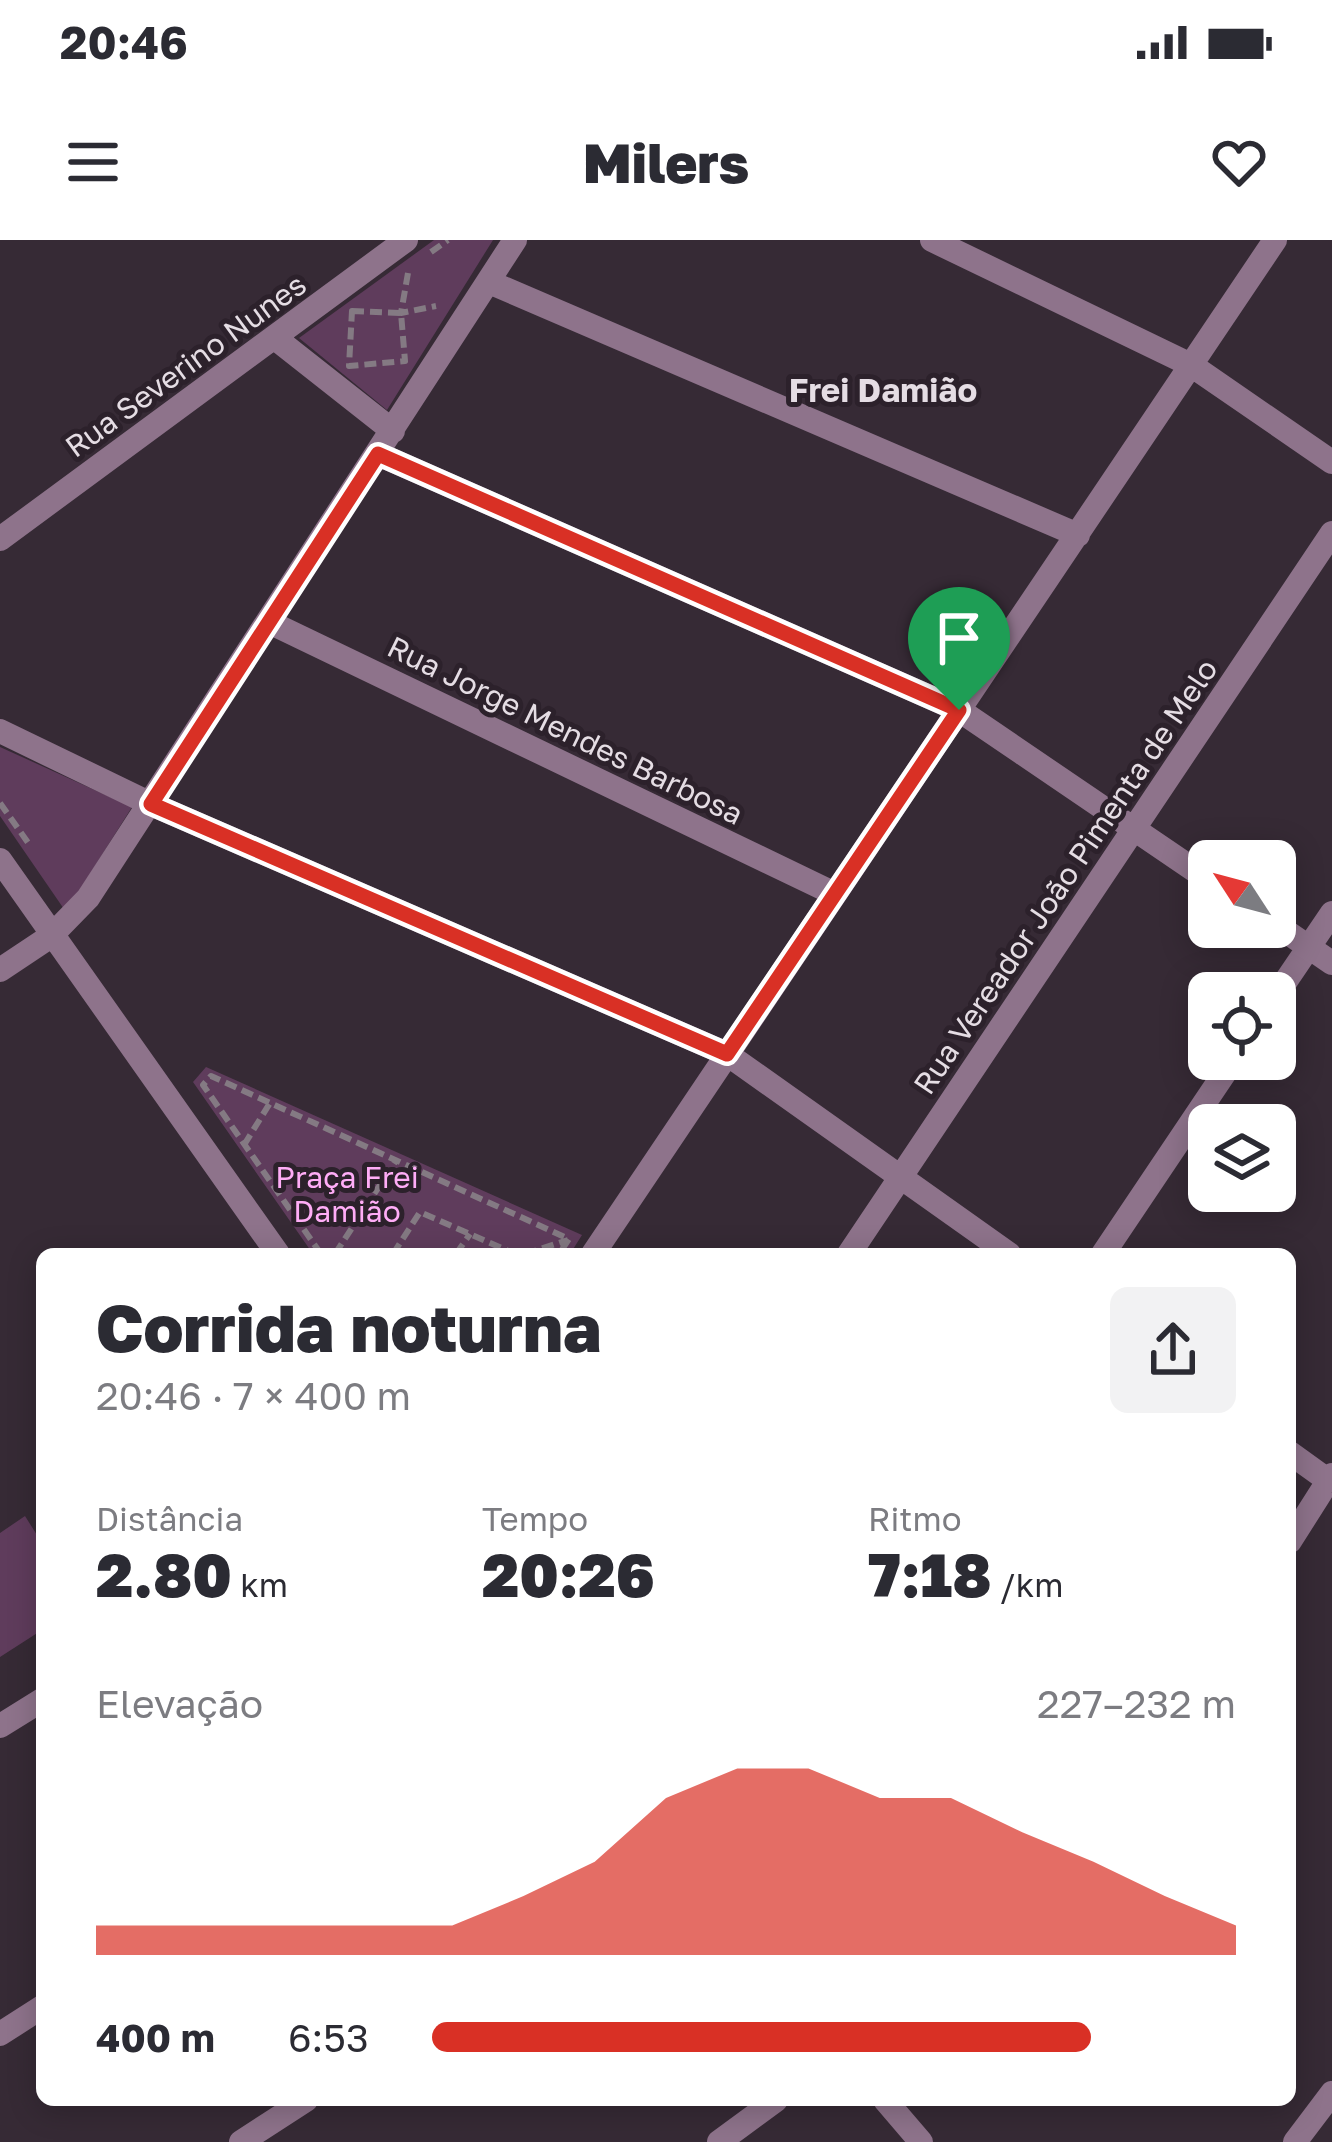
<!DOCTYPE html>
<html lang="pt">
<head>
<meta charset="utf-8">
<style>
	body { margin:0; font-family:"Golos Text",sans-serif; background:#f2f2f3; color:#2b2b33; height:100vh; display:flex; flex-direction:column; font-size:45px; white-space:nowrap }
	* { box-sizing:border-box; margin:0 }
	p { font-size:39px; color:#7c7c81 }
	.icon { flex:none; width:66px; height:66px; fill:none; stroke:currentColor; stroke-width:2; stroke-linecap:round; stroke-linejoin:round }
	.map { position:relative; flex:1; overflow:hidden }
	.drawer { position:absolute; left:36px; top:1008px; width:1260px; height:858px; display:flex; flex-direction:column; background:#fff; border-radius:18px; box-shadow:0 6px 30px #0003 }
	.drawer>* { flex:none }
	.needle { width:78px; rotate:306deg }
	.fabs { position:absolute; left:1188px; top:600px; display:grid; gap:24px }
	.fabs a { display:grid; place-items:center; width:108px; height:108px; border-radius:18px; background:#fff; box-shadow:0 6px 30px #0003; font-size:60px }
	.pin { position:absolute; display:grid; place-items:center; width:102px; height:102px; color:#fff; margin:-123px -51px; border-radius:50% 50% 50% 0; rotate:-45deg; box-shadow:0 0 12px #0007 }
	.pin .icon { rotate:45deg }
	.round { display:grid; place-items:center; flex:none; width:126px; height:126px; border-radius:18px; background:#f2f2f3 }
	.headline { display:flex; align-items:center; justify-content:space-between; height:204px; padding:0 60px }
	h1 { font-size:66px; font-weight:800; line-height:90px }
	.metrics { display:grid; grid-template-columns:repeat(3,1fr); gap:18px; height:204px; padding:12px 60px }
	.metrics div { display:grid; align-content:center }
	.metrics b { font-size:60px; font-weight:800 }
	.metrics small { font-size:33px; font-weight:400 }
	.metrics p { font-size:33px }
	.chart { height:336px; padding:24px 60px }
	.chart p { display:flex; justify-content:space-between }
	.chart svg { width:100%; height:216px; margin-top:12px; fill:#d93025; opacity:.7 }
	ul { padding:0 60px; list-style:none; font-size:39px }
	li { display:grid; grid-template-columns:192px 144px 1fr; align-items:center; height:90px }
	li i { height:30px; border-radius:15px; background:#d93025 }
	.status { display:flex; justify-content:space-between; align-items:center; height:84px; padding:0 60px; background:#fff; direction:ltr }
	.status svg { height:33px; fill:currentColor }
	header { display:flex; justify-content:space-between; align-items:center; height:156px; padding:0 60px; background:#fff; font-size:54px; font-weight:800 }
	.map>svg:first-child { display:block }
	.green { fill:#5f3c5c }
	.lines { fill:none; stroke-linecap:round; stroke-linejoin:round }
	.path { stroke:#847a83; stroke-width:6; stroke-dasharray:12 6; stroke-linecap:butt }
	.street { stroke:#8e738b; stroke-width:24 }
	.route-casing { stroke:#fff; stroke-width:24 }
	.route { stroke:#d93025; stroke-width:15 }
	.labels { text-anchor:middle; stroke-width:10; stroke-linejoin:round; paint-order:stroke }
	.street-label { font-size:30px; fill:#e5dde4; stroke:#2c212b }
	.park-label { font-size:30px; fill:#ffadf7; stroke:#2c212b }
	.neighbourhood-label { font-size:33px; font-weight:bold; fill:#e5dde4; stroke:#2c212b }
</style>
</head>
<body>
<div class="status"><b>20:46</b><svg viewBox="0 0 49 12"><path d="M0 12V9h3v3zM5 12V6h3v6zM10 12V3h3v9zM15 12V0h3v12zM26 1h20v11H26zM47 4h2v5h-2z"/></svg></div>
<header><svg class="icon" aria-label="menu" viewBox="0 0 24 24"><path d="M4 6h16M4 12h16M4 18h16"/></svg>Milers<svg class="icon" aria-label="heart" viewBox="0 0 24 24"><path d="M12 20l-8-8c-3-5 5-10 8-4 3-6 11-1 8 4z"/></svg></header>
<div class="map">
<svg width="1332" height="1902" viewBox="0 0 1332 1902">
	<rect width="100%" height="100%" fill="#362a35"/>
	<path class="green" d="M434,0H493L387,170L299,98Z
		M0,507L132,567L66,672L0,576Z
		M206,827L582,995L570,1014H313L193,842Z
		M25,1276L42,1303V1390L0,1417V1293Z"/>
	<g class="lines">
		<path class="path" d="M431,12L448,0
			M408,33L401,73L436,66
			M352,71L401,73L405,121L349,126Z
			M0,563L29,604
			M244,905L270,863
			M321,1014L203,845L211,836L569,999L559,1014
			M335,1014L395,922
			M393,1014L420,972L515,1014
			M456,1014L470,994
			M525,1014L568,1000"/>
		<path class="street" d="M932,0L1191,125L1332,222
			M489,42L1078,295
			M275,98L393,191
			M378,214L959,470L1209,640
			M0,299L406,0
			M269,382L835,654
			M0,491L151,564L727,814L1009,1014
			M0,620L278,1014
			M1275,684L1332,723
			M0,730L51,696L88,658L515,0
			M1275,757L1332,673
			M593,1014L1275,0
			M849,1014L1332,293
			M1103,1014L1234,819
			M1290,1213L1329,1241
			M1290,1301L1332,1235
			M0,1486L42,1460
			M0,1794L42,1767
			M885,1860L921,1902
			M241,1902L306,1860
			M719,1902L776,1860
			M1295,1902L1332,1853"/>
	</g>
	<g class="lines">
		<defs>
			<path id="route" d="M378,214L959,470L727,814L151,564Z"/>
		</defs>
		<use href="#route" class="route-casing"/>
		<use href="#route" class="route"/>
	</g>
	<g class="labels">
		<g class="street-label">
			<text transform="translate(186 126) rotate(-36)" y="10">Rua Severino Nunes</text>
			<text transform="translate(565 491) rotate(26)" y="10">Rua Jorge Mendes Barbosa</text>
			<text transform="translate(1066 637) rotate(-56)" y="10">Rua Vereador João Pimenta de Melo</text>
		</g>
		<g class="park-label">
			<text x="347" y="948">Praça Frei<tspan x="347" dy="34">Damião</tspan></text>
		</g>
		<g class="neighbourhood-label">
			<text x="883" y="162">Frei Damião</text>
		</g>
	</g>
</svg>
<div class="fabs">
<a><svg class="needle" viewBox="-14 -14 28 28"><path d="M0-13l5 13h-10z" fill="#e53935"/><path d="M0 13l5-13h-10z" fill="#7c7c81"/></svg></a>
<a><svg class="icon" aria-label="locate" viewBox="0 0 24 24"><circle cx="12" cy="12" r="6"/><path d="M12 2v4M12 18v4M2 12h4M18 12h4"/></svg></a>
<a><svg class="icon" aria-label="layers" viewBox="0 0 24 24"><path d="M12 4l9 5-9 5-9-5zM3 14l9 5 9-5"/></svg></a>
</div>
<div class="pin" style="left:959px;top:470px;background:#1e9e55"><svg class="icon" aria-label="arrive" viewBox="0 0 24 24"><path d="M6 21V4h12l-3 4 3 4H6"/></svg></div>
<section class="drawer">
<div class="headline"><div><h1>Corrida noturna</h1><p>20:46 · 7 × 400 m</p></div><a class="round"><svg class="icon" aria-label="share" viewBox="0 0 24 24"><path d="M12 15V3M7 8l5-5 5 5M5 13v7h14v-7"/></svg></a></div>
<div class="metrics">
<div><p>Distância</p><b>2.80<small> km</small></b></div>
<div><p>Tempo</p><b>20:26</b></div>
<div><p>Ritmo</p><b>7:18<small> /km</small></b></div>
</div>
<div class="chart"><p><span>Elevação</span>227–232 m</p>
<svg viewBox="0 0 160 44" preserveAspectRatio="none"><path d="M0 44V38L10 38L20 38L30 38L40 38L50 38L60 32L70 25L80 12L90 6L100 6L110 12L120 12L130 19L140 25L150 32L160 38V44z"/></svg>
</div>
<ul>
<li><b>400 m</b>6:53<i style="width:82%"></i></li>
</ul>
</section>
</div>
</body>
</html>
